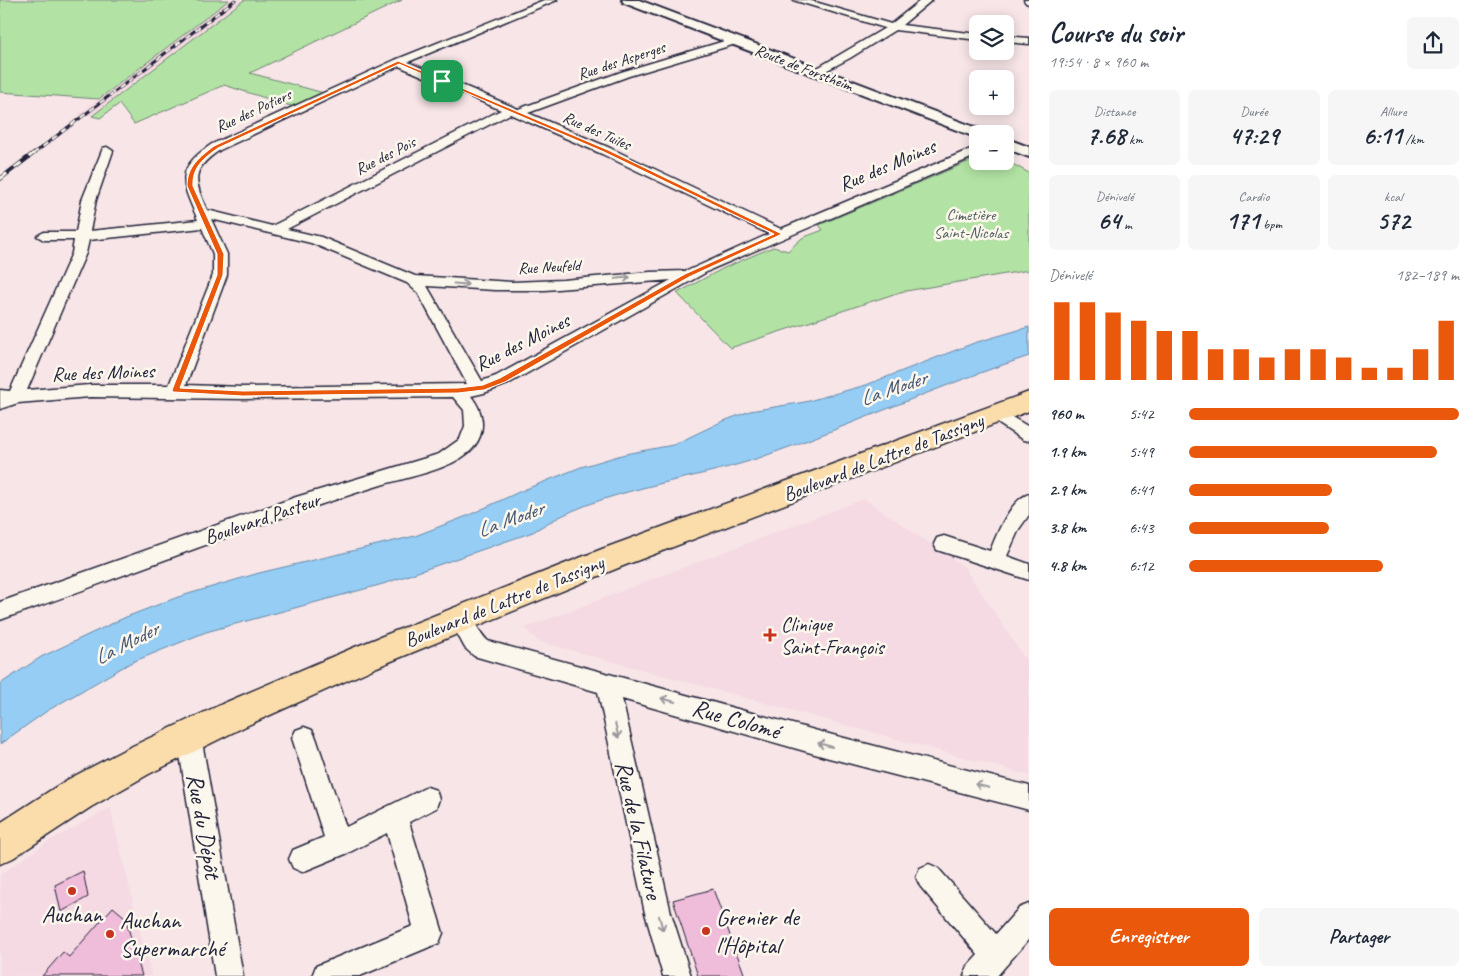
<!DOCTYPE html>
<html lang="fr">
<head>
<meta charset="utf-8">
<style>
	body { margin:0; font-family:Caveat,sans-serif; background:#f6f6f7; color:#1f2937; height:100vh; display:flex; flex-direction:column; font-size:19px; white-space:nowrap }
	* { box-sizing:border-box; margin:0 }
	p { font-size:16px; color:#747a83 }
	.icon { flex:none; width:28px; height:28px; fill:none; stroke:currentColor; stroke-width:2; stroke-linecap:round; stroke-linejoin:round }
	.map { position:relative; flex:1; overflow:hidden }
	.side { display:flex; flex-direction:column; background:#fff; width:450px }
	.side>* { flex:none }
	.controls { position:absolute; left:969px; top:15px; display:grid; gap:10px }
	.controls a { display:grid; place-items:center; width:45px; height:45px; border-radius:8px; background:#fff; box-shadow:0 2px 12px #0003; font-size:25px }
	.pin { position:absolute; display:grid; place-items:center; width:42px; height:42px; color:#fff; margin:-21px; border-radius:10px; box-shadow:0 2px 8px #0006 }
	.round { display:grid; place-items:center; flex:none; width:52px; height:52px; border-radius:8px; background:#f6f6f7 }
	.head { display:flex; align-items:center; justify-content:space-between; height:85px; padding:0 20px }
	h1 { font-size:28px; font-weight:600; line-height:38px }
	.stats { display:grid; grid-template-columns:repeat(3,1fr); gap:8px; height:85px; padding:5px 20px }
	.stats div { display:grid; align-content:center; border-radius:8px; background:#f6f6f7; text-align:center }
	.stats b { font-size:25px; font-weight:600 }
	.stats small { font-size:14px; font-weight:400 }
	.stats p { font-size:14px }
	.chart { height:140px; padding:10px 20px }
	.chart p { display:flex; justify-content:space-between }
	.chart svg { width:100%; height:90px; margin-top:5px; stroke:#ea580c; stroke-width:6 }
	.button { display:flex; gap:10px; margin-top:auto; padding:10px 20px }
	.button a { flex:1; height:58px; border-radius:8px; background:#ea580c; color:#fff; font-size:20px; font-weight:600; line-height:58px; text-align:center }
	.button a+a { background:#f6f6f7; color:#1f2937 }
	ul { padding:0 20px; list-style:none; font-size:16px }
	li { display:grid; grid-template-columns:80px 60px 1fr; align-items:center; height:38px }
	li i { height:12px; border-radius:6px; background:#ea580c }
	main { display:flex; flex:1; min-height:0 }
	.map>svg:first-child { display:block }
	.built { fill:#f5d9e3 }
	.green { fill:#b2e3a4; stroke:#6a8270 }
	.water { fill:#95cdf4; stroke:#6789aa }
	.building { fill:#efbcda; stroke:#22223b }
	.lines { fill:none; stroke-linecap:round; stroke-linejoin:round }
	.minor-casing { stroke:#22223b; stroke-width:3 }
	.tertiary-casing { stroke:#22223b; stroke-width:4 }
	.primary-casing { stroke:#22223b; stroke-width:3 }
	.minor { fill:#fbf7ec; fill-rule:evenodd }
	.tertiary { fill:#fbf7ec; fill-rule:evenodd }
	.primary { fill:#faddab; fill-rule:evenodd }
	.rail-far1-casing { stroke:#22223b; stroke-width:3 }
	.rail-casing { stroke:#22223b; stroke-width:4.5 }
	.rail-far1 { stroke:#fbf7ec; stroke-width:2; stroke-dasharray:6; stroke-linecap:butt }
	.rail { stroke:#fbf7ec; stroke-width:3; stroke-dasharray:9; stroke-linecap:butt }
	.oneway { stroke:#99979c }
	.route { fill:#ea580c; stroke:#fff; fill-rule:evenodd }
	.poi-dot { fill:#c8321e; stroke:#fbf7ec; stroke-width:2 }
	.labels { text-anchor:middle; stroke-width:5; stroke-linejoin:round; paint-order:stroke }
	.far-street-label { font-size:16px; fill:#22223b; stroke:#fbf7ec }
	.far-park-label { font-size:16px; fill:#4d5c5a; stroke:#fbf7ec }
	.street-label { font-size:20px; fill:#22223b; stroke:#fbf7ec }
	.poi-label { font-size:20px; fill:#22223b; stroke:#fbf7ec; text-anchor:start }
	.water-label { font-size:21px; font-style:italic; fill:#445572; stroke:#fbf7ec }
	.near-street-label { font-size:24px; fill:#22223b; stroke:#fbf7ec }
	.near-poi-label { font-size:24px; fill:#22223b; stroke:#fbf7ec; text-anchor:start }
</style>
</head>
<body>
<main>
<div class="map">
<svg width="1029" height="976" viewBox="0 0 1029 976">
	<rect width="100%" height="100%" fill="#f7e5e7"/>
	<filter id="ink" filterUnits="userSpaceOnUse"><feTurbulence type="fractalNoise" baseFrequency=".02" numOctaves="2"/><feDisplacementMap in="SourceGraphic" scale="10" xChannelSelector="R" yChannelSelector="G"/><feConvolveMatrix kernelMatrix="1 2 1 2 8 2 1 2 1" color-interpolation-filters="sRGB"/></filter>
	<g filter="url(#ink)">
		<path class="built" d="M229,0H244L92,116L79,114Z
			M864,499L963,566L1029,665V775L538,641L525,628Z
			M110,808L151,976H0V875L48,842Z"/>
		<path class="green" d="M0,0H229L99,99L0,92Z
			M244,0H402L250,73L324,93L294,107L224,85L134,124L119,104L100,118L92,116Z
			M977,158L978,161L1005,160L1029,173V270L900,292L730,348L677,293L724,268L773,247L788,251L802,238L823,230L819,225Z"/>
		<path class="water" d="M1029,327V356C937,386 850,426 759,458C684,483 600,488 533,532L383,584L206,632L130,663L47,711L0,744V684L41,657L126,617L178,597L259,573L415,536L467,516L521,491L581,467L625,454L673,445L721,422L750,411L805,402L866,385L974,343Z"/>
		<path class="building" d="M83,871L88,897L61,912L55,885Z
			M713,889L745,976H698L673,900Z
			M113,907L125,917L142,976H42L63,952L69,957Z"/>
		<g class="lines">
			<defs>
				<path id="minor" d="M544,0H557L408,62L518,109L621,72L731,39H739V43L629,76L528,113L610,148L781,229L978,146V155L712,269L508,384L484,393L471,396C483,411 487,430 474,447C456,469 408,477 381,485C252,525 127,575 0,620V602L296,497L439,454L460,439L465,426L464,410L453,397L243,399L90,397L18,403L0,409V390L10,391L72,253L74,240H44L37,236L44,232H76L82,200L103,148L107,147L113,151L96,200L90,231L198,220C182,183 173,170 212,144L395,60ZM399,66L501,110L272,226L207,210C194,180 190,170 220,150ZM510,114L602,154L769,234L687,271L650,272L563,280L512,282L415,276L321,237L287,229ZM211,219L311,243L407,283L418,293L467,384L243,387L186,385L227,275V254ZM202,228L213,254V275L169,385H90L27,390L86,253L89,240ZM671,280L496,376L482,381L427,286L495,290H545Z
					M793,0H808L891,24L921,0H932L902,25L978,34V40L895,30L850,58L818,75L814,74L813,72L814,70L885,28Z
					M1024,0H1029V4L1026,3Z
					M1005,36L1029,38V44L1005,42Z
					M996,408L1029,427V441L1023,440L990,418L987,414L990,410Z
					M1029,494V515L1019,529L1007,556L1029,564V580L937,550L934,544L937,538L944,536L990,551C997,534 1010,500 1029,494Z
					M459,608C473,613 477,631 488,641L829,734L1029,786V810L829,758L622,699L671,913L691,976H663L645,913L598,692L474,656L465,648L448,617L451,610Z
					M189,725L197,728L201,736L243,976H215L177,736L181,728Z
					M304,727L312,730L316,738L346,827L427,787L436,790L439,799L436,808L409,822L443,933L439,943L360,976H312L316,966L413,926L387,833L348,853L302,872L293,868L289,859L293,850L324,837L292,738L296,730Z
					M929,864L938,868L996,934L1019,908L1029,904V939L997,976H964L968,966L978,955L920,886L916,877L920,868Z"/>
				<path id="tertiary" d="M622,0H639L985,131L987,134H978V138L975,137L624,3Z
					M1005,138L1029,147V157L1005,148Z"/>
				<path id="primary" d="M1029,392V411L623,566L377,667L246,726L149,774L91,807L13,858L0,864V823L65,781L124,750L222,704L355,647L602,549Z"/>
			</defs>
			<use href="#minor" class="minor-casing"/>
			<use href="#tertiary" class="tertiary-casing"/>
			<use href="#primary" class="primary-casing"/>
			<use href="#minor" class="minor"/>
			<use href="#tertiary" class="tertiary"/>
			<use href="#primary" class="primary"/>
			<defs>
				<path id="rail-far1" d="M33,154L235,0"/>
				<path id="rail" d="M0,179L34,153"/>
			</defs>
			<use href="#rail-far1" class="rail-far1-casing"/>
			<use href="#rail" class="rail-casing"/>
			<use href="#rail-far1" class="rail-far1"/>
			<use href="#rail" class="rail"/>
		</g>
		<defs><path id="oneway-shaft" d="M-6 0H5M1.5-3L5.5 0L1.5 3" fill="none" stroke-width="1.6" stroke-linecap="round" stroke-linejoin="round" transform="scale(1.25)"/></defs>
		<g class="oneway">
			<use href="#oneway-shaft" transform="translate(623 278) rotate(-6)"/>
			<use href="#oneway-shaft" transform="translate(461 284) rotate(4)"/>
			<use href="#oneway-shaft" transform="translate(668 700) rotate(-164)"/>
			<use href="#oneway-shaft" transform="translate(617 731) rotate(77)"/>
			<use href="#oneway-shaft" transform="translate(825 745) rotate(-164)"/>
			<use href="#oneway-shaft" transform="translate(982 786) rotate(-165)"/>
			<use href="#oneway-shaft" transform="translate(661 923) rotate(74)"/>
		</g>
	</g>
	<path class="route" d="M398,61L608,150L782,234L689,277L505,382L484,390L458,393L243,396L173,392L172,390L217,275V254L187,186C187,166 200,157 214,146ZM399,64L604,152L774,234L685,274L500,378L483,385L458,388L243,391L180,388L223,275L224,254L193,186C192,167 204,158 218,148Z"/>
	<g class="poi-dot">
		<path d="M767.5 627.5h5v5h5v5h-5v5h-5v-5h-5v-5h5z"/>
		<circle cx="72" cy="891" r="5"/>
		<circle cx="706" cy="931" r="5"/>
		<circle cx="110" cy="934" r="5"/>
	</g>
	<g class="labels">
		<g class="far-street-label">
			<text transform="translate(621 60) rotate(-18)" y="6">Rue des Asperges</text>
			<text transform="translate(804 67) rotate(21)" y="6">Route de Forstheim</text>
			<text transform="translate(253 110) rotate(-25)" y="6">Rue des Potiers</text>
			<text transform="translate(597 130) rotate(24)" y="6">Rue des Tuiles</text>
			<text transform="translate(385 155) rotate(-27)" y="6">Rue des Pois</text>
			<text transform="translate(549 266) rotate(-3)" y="6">Rue Neufeld</text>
		</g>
		<g class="far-park-label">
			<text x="971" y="220">Cimetière<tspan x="971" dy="18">Saint-Nicolas</tspan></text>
		</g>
		<g class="street-label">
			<text transform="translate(887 165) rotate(-23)" y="7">Rue des Moines</text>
			<text transform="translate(522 342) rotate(-27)" y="7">Rue des Moines</text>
			<text transform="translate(103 372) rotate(-2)" y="7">Rue des Moines</text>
			<text transform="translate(883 457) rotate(-21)" y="7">Boulevard de Lattre de Tassigny</text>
			<text transform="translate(262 518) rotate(-19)" y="7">Boulevard Pasteur</text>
			<text transform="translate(504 601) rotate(-22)" y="7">Boulevard de Lattre de Tassigny</text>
		</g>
		<g class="poi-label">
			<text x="781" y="631">Clinique<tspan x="781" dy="23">Saint-François</tspan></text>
		</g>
		<g class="water-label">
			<text transform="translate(893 388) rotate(-19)" y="7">La Moder</text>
			<text transform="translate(510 519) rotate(-20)" y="7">La Moder</text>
			<text transform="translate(126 643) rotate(-27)" y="7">La Moder</text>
		</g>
		<g class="near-street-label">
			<text transform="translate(736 719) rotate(16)" y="8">Rue Colomé</text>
			<text transform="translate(204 826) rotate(80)" y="8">Rue du Dépôt</text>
			<text transform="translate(639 830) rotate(77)" y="8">Rue de la Filature</text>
		</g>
		<g class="near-poi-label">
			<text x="72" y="922" text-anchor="middle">Auchan</text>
			<text x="716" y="925">Grenier de<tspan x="716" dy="28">l'Hôpital</tspan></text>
			<text x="120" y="928">Auchan<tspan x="120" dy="28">Supermarché</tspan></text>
		</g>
	</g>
</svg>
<div class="controls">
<a><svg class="icon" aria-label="layers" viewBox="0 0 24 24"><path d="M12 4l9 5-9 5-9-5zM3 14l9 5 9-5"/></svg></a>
<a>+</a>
<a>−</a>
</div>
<div class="pin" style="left:442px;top:81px;background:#1e9e55"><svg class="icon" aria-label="arrive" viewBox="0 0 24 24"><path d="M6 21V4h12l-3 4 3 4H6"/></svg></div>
</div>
<section class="side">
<div class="head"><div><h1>Course du soir</h1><p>19:54 · 8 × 960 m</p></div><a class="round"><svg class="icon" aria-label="share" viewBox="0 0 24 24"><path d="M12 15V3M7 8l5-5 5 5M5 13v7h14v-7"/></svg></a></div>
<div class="stats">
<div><p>Distance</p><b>7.68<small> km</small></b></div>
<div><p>Durée</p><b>47:29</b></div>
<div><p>Allure</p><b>6:11<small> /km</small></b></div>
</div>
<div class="stats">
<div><p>Dénivelé</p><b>64<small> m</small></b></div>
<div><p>Cardio</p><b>171<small> bpm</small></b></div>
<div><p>kcal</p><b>572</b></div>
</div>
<div class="chart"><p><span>Dénivelé</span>182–189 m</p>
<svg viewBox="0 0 160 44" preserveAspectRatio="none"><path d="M5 44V6M15 44V6M25 44V11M35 44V15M45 44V20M55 44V20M65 44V29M75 44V29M85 44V33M95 44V29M105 44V29M115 44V33M125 44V38M135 44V38M145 44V29M155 44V15"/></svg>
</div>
<ul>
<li><b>960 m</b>5:42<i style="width:100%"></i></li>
<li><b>1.9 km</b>5:49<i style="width:92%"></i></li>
<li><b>2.9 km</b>6:41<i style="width:53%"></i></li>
<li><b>3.8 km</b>6:43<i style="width:52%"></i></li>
<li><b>4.8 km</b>6:12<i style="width:72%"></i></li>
</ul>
<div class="button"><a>Enregistrer</a><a>Partager</a></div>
</section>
</main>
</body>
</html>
